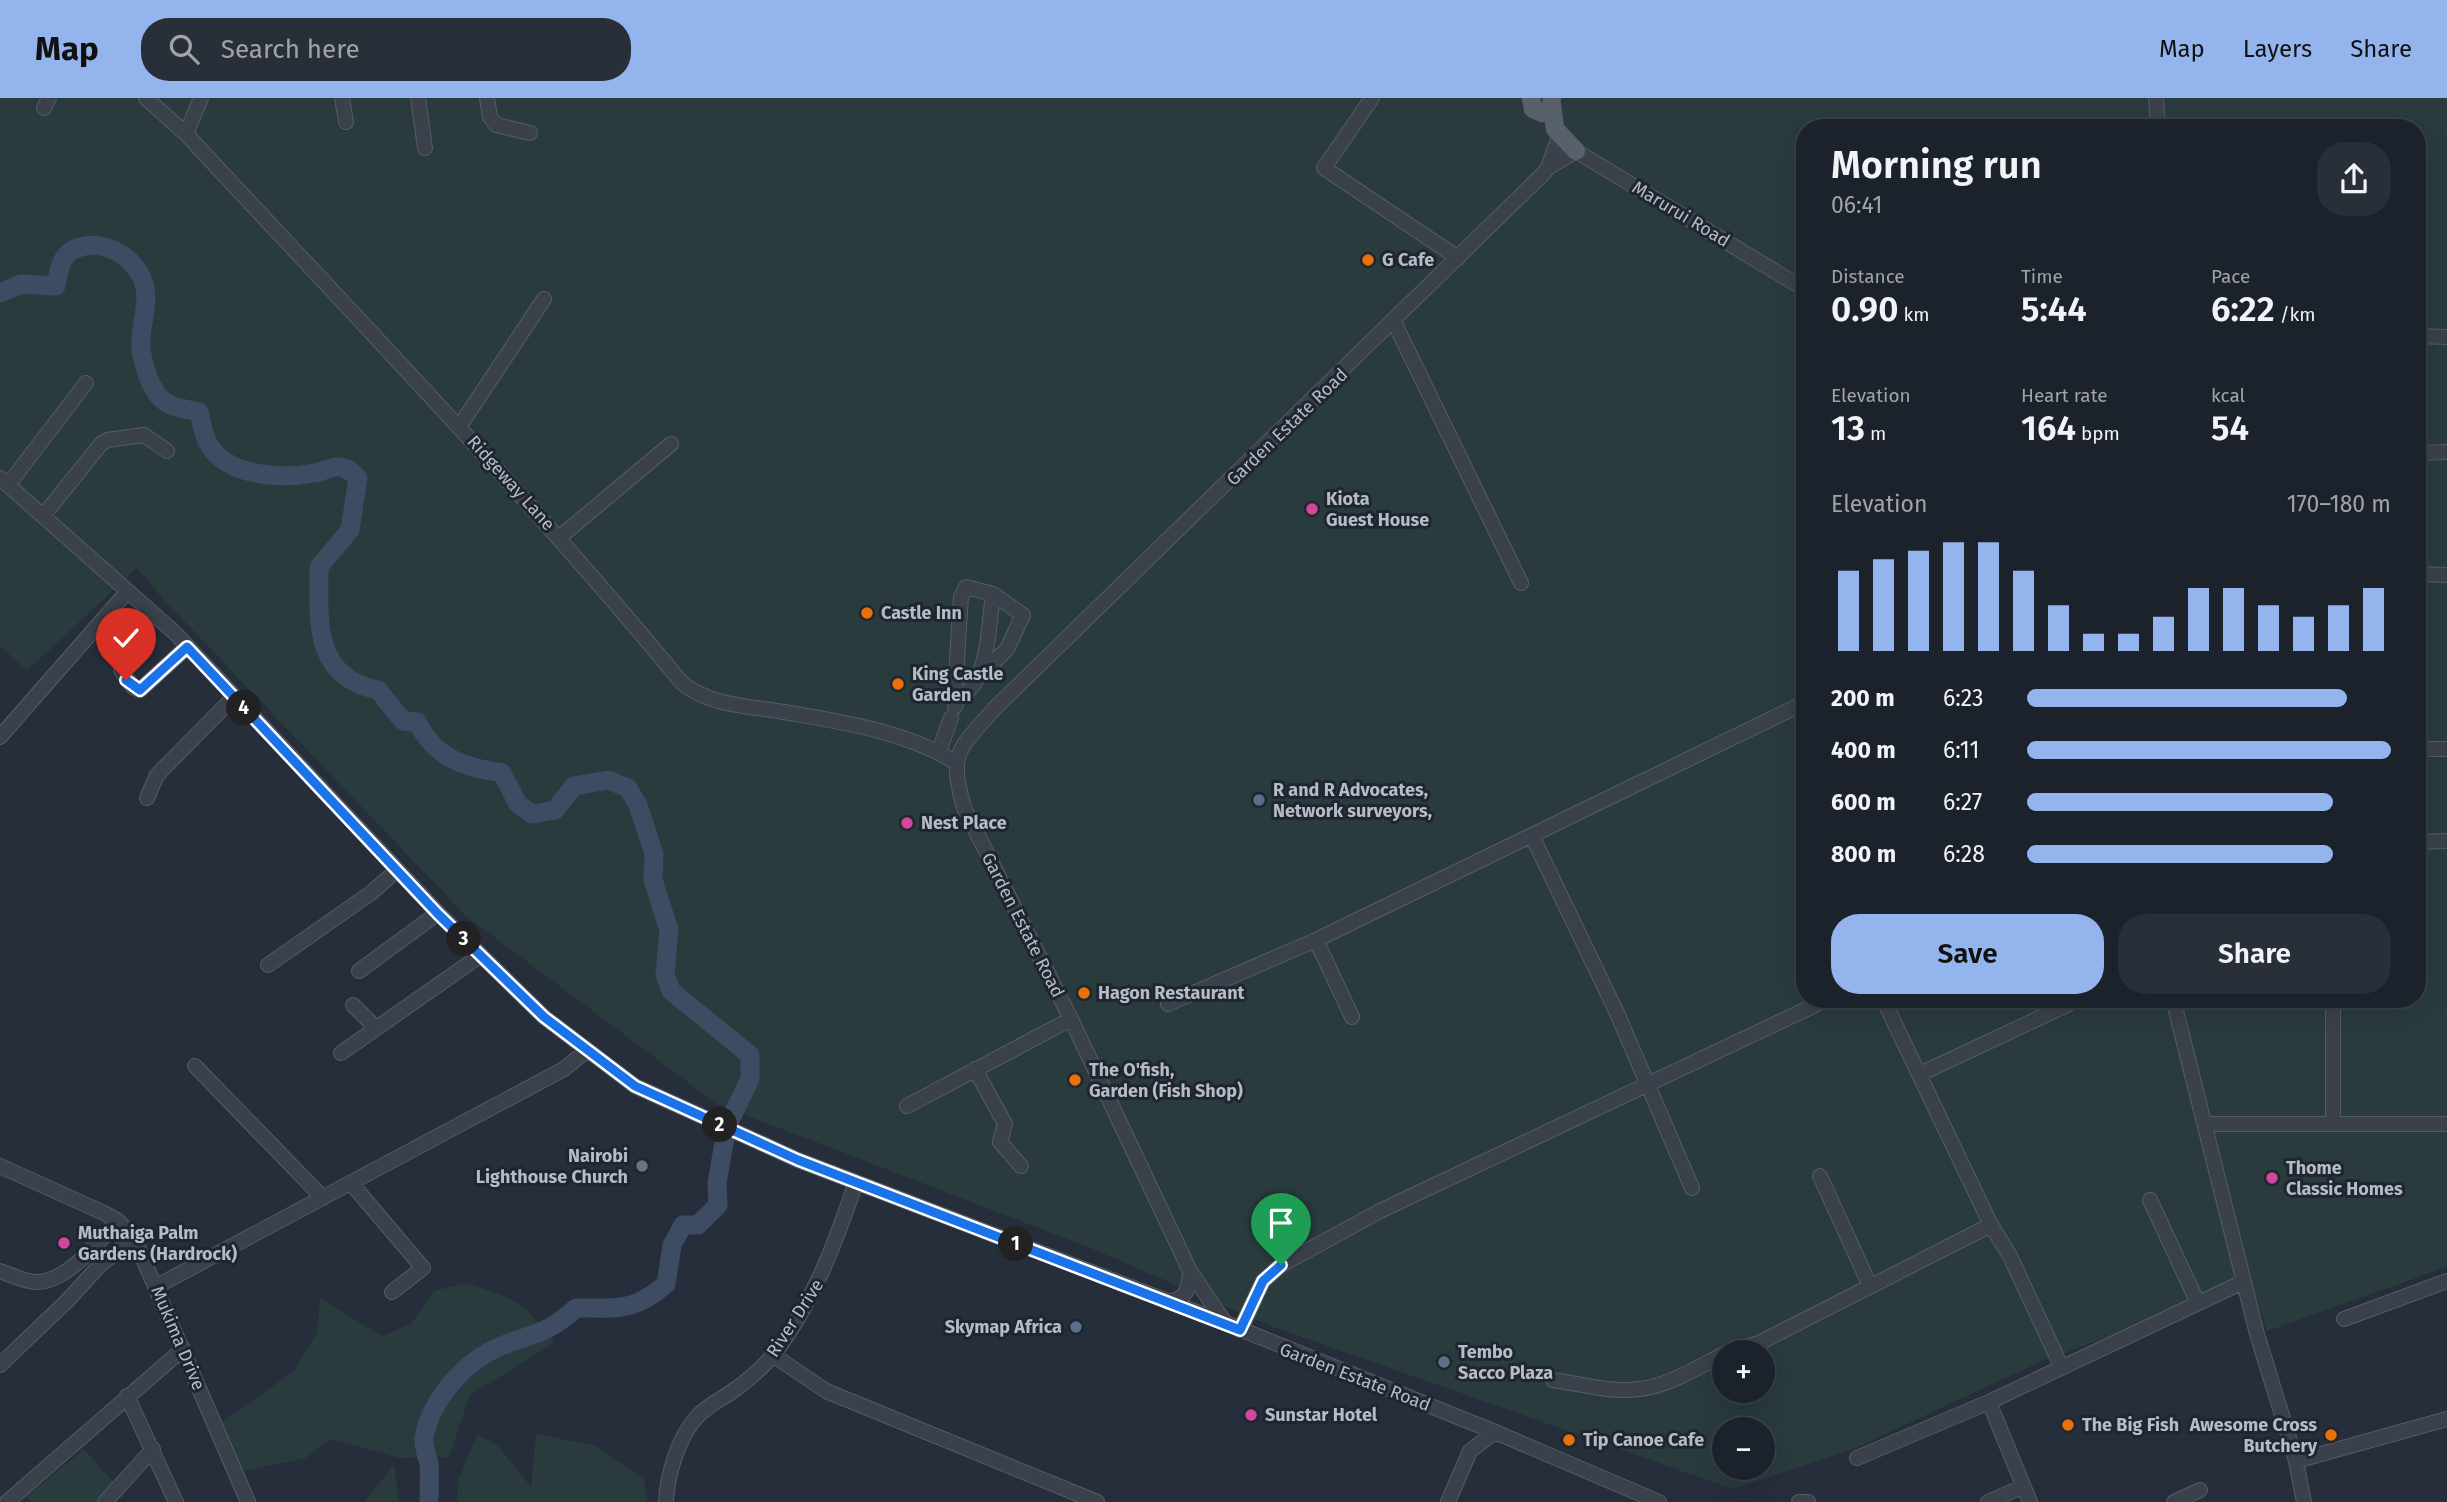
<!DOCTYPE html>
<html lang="en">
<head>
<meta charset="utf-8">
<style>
	body { margin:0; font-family:"Fira Sans",sans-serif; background:#292f38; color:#f1f3f6; height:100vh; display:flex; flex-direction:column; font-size:26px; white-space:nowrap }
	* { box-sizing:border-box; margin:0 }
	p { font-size:23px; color:#a0a4a9 }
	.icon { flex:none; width:38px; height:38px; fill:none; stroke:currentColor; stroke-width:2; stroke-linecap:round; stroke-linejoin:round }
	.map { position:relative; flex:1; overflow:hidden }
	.panel { position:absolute; left:1796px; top:21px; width:630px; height:889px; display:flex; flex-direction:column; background:#1c222c; border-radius:28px; box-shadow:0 7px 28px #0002,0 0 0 2px #3a3f48 }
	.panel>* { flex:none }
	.fabs { position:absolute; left:1712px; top:1242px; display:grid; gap:14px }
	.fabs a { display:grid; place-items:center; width:63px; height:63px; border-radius:50%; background:#1c222c; box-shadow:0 7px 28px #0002,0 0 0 2px #3a3f48; font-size:35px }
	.pin { position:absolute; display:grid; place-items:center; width:60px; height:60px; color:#fff; margin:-72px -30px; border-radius:50% 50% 50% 0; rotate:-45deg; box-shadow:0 0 7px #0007 }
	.pin .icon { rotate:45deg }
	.km { position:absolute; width:35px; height:35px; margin:-18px; border-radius:50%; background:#222; color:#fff; font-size:19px; line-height:35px; text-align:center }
	.round { display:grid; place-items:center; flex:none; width:74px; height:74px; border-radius:28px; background:#292f38 }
	.head { display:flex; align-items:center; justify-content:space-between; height:119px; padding:0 35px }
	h1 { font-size:38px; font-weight:600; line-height:52px }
	.stats { display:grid; grid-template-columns:repeat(3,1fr); gap:10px; height:119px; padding:7px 35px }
	.stats div { display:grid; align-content:center }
	.stats b { font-size:35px; font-weight:600 }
	.stats small { font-size:19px; font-weight:400 }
	.stats p { font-size:19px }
	.chart { height:196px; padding:14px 35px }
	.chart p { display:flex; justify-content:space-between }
	.chart svg { width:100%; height:126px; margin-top:7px; stroke:#94b4ed; stroke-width:6 }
	.action { display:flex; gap:14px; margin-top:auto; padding:14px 35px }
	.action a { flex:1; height:80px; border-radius:28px; background:#94b4ed; color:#111; font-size:28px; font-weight:600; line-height:80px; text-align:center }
	.action a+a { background:#292f38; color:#f1f3f6 }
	ul { padding:0 35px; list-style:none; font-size:23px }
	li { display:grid; grid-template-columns:112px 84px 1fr; align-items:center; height:52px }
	li i { height:18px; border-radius:9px; background:#94b4ed }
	header { display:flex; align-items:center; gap:42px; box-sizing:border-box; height:98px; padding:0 35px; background:#94b4ed; color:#111 }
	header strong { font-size:33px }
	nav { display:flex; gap:38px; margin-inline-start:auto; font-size:24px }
	.search { width:490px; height:63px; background:#292f38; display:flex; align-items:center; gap:18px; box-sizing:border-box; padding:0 24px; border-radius:28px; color:#a0a4a9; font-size:26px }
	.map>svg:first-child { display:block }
	.green { fill:#293b3d; fill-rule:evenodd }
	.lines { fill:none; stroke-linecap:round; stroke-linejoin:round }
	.river { stroke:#3d4c62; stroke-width:19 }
	.minor-casing { stroke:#555c66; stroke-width:16 }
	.major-casing { stroke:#434a54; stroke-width:19 }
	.minor { stroke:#3a414b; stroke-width:14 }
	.major { stroke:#58606b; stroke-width:18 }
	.route-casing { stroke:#fff; stroke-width:14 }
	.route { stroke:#1a73e8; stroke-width:9 }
	.food-dot { fill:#e8710a; stroke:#1f2630; stroke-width:2.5 }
	.hotel-dot { fill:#d1479c; stroke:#1f2630; stroke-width:2.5 }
	.service-dot { fill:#5c6f8a; stroke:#1f2630; stroke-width:2.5 }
	.worship-dot { fill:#6b7280; stroke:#1f2630; stroke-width:2.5 }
	.labels { text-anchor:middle; stroke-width:6; stroke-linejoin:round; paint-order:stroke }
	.street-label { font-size:18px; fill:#b6bcc7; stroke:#1f2630 }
	.poi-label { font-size:18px; font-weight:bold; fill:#b6bcc7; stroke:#1f2630; text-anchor:start }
</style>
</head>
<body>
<header>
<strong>Map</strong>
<div class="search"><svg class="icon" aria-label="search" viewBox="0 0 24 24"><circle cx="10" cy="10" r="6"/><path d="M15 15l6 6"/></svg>Search here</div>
<nav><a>Map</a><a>Layers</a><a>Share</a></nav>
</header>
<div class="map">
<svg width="2447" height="1404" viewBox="0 0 2447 1404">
	<rect width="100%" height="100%" fill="#262e3b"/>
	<path class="green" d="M0,0H2447V1169L2267,1233L2252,1186L2042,1263L1851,1352L1733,1391L1268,1227L1093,1151L717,1006L466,818L163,501L137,470L27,573L0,548ZM1804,30H2417V901H1804ZM1724,1255H1762V1293H1724ZM1724,1332H1762V1370H1724Z
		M466,1185C514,1200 524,1203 554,1245L470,1297L449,1359L400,1360L330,1341L306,1360L239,1374L217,1328L295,1272L317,1234L320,1200L382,1238L411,1226L434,1193Z
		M477,1336L498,1348L531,1389L536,1336L593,1347L644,1380L647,1404H457L458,1384Z
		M84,1351L118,1389L104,1404H31L26,1399Z
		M394,1367L399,1404H364Z"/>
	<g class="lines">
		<path class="river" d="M0,195L21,186L56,188C59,174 60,157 75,151C100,140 130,155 142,180C152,202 139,228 141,250C142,261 148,282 154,291C165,311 180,309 199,314C202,326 204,340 211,350C232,379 282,381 314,375C322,374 331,368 340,369C348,370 353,375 358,380L350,432L319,469C319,522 312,579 378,592L403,623L417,624C436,661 464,669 502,675L518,706L532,716L555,712L574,688L608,682L628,690L638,707L654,756L653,782L669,832L665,876L671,893L750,957V981L731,1020
			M429,1404C429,1392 430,1379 429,1366C427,1358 423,1348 424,1340C431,1301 465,1263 501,1248C534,1235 548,1236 576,1210C617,1210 634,1214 666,1186L672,1147L683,1127H698L718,1107L717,1085L725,1039"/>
		<defs>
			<path id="minor" d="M146,0L186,36C354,217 525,394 682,585C710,608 750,608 784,614C841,624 905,633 955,664
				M342,0L346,24
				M418,0L425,50
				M487,0L490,19L496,27L530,35
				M1372,0L1324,70L1458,160
				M2156,0L2158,30
				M44,10L49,0
				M186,36L201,0
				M1559,39L1548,70L1542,77L994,611C957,653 949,655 964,710L1071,921L1190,1173L1225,1225L1495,1334L1659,1404
				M1549,69L1576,53L1804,191
				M1394,224L1521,485
				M2417,238L2447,239
				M459,329L544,201
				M2417,355L2447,354
				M0,380L175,535L438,815L544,919L635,988L798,1062L1225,1225
				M8,387L86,285
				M43,418L101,346L107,342L144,337L167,353
				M560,439L671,346
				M2417,476L2447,477
				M121,572L133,589L140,592L187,549
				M981,577L1007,551L1023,517L993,496
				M955,609L958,598L955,591L961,499L966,489L993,496C989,522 989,591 958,598
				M0,639L127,494
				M2422,651H2447
				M939,653L951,620
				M147,700L157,677L234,599
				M1532,738L1617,915L1692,1090
				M2417,744L2447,743
				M1316,842L1352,919
				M268,867L371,795L397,772
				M359,873L438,815
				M1883,901L1991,1127
				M2173,901L2257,1236L2296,1363L2304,1404
				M1168,906L1316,842L1804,605
				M353,907L376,930
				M341,955L481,857
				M195,968L323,1100
				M975,971L1005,1026L1000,1044L1021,1068
				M1920,976L2069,906
				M907,1008L1071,921
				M2207,1026H2447
				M2333,1026V901
				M0,1068L104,1115L118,1123L134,1140L248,1404
				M1820,1078L1870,1188
				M351,1085L423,1170L392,1194
				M2150,1102L2197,1203
				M0,1173C11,1177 25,1184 37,1184C67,1184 99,1143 118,1123
				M157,1188L564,971L586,953
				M1168,1204C1187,1201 1189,1191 1190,1173
				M2344,1221L2447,1183
				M1240,1232L1263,1183L1281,1167L1380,1113L1828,901
				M1726,1255L1759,1245L1991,1127L2010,1158L2061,1268
				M773,1257L826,1293L1097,1404
				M0,1267L67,1203L100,1167L134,1140
				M1553,1282C1581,1286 1611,1295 1639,1291C1669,1288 1698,1269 1724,1256
				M127,1298L176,1404
				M1989,1304L2030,1404
				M1857,1360L1989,1304L2243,1184
				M2296,1363L2447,1321
				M7,1404L183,1251
				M105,1404L153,1351
				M666,1404C667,1378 678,1340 696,1320C705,1309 718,1303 730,1295C749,1282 767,1266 780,1248C816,1197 836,1143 856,1084
				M1448,1404L1470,1353L1495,1334
				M1799,1404H1808
				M1988,1404L2022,1389
				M2174,1404L2200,1392"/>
			<path id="major" d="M1531,0L1533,11L1542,15L1551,10L1552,0
				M1552,7L1555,31L1576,53"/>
		</defs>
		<use href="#minor" class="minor-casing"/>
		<use href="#major" class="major-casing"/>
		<use href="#minor" class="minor"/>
		<use href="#major" class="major"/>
	</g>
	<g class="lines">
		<defs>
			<path id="route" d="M126,582L140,592L187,549L438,816L544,919L635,988L798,1062L1240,1232L1263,1183L1281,1167"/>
		</defs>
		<use href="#route" class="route-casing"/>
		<use href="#route" class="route"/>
	</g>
	<g class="food-dot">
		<circle cx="1368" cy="162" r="7"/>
		<circle cx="867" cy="515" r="7"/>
		<circle cx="898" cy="586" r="7"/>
		<circle cx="1084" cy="895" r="7"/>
		<circle cx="1075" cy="982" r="7"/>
		<circle cx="2068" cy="1327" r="7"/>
		<circle cx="2331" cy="1337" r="7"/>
		<circle cx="1569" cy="1342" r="7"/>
	</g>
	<g class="hotel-dot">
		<circle cx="1312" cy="411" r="7"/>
		<circle cx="907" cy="725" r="7"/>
		<circle cx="2272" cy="1080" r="7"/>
		<circle cx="64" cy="1145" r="7"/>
		<circle cx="1251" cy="1317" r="7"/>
	</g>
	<g class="service-dot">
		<circle cx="1259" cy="702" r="7"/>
		<circle cx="1076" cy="1229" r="7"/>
		<circle cx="1444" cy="1264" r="7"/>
	</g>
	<circle class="worship-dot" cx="642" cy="1068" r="7"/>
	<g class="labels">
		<g class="street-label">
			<text transform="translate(1681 116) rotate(31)" y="6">Marurui Road</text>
			<text transform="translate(1287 329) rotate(-44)" y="6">Garden Estate Road</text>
			<text transform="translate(511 385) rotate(48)" y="6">Ridgeway Lane</text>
			<text transform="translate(1023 827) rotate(63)" y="6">Garden Estate Road</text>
			<text transform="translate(795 1220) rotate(-57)" y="6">River Drive</text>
			<text transform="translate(178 1240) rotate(67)" y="6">Mukima Drive</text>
			<text transform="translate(1355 1279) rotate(21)" y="6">Garden Estate Road</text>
		</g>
		<g class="poi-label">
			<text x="1382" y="168">G Cafe</text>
			<text x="1326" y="407">Kiota<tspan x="1326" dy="21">Guest House</tspan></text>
			<text x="881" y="521">Castle Inn</text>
			<text x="912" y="582">King Castle<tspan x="912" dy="21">Garden</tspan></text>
			<text x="1273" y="698">R and R Advocates,<tspan x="1273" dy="21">Network surveyors,</tspan></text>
			<text x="921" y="731">Nest Place</text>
			<text x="1098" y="901">Hagon Restaurant</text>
			<text x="1089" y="978">The O'fish,<tspan x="1089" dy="21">Garden (Fish Shop)</tspan></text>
			<text x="628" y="1064" text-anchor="end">Nairobi<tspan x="628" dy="21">Lighthouse Church</tspan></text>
			<text x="2286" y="1076">Thome<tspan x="2286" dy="21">Classic Homes</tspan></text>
			<text x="78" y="1141">Muthaiga Palm<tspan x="78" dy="21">Gardens (Hardrock)</tspan></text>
			<text x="1062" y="1235" text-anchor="end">Skymap Africa</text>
			<text x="1458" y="1260">Tembo<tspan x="1458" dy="21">Sacco Plaza</tspan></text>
			<text x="1265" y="1323">Sunstar Hotel</text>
			<text x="2082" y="1333">The Big Fish</text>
			<text x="2317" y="1333" text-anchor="end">Awesome Cross<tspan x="2317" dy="21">Butchery</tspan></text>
			<text x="1583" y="1348">Tip Canoe Cafe</text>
		</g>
	</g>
</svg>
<div class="fabs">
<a>+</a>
<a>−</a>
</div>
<div class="pin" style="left:1281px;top:1167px;background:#1e9e55"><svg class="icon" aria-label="arrive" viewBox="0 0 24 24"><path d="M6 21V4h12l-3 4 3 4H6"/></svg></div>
<div class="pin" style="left:126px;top:582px;background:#d93025"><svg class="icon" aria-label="check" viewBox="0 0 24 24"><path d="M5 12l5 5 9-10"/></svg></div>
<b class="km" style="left:1016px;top:1146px">1</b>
<b class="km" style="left:720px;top:1027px">2</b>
<b class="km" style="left:464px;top:841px">3</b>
<b class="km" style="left:244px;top:610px">4</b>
<section class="panel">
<div class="head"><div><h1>Morning run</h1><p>06:41</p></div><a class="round"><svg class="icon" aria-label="share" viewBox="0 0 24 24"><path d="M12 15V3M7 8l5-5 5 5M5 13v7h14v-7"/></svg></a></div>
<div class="stats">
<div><p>Distance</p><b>0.90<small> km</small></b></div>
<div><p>Time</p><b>5:44</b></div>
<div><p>Pace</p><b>6:22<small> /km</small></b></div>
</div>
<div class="stats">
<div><p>Elevation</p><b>13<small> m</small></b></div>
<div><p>Heart rate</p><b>164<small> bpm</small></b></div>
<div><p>kcal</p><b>54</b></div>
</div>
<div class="chart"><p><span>Elevation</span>170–180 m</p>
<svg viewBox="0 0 160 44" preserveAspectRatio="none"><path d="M5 44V16M15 44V12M25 44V9M35 44V6M45 44V6M55 44V16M65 44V28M75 44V38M85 44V38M95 44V32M105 44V22M115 44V22M125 44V28M135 44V32M145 44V28M155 44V22"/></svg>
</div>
<ul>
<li><b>200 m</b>6:23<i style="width:88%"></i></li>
<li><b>400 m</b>6:11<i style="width:100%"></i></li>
<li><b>600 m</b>6:27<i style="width:84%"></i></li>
<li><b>800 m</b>6:28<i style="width:84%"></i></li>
</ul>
<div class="action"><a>Save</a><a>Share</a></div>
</section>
</div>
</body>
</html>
